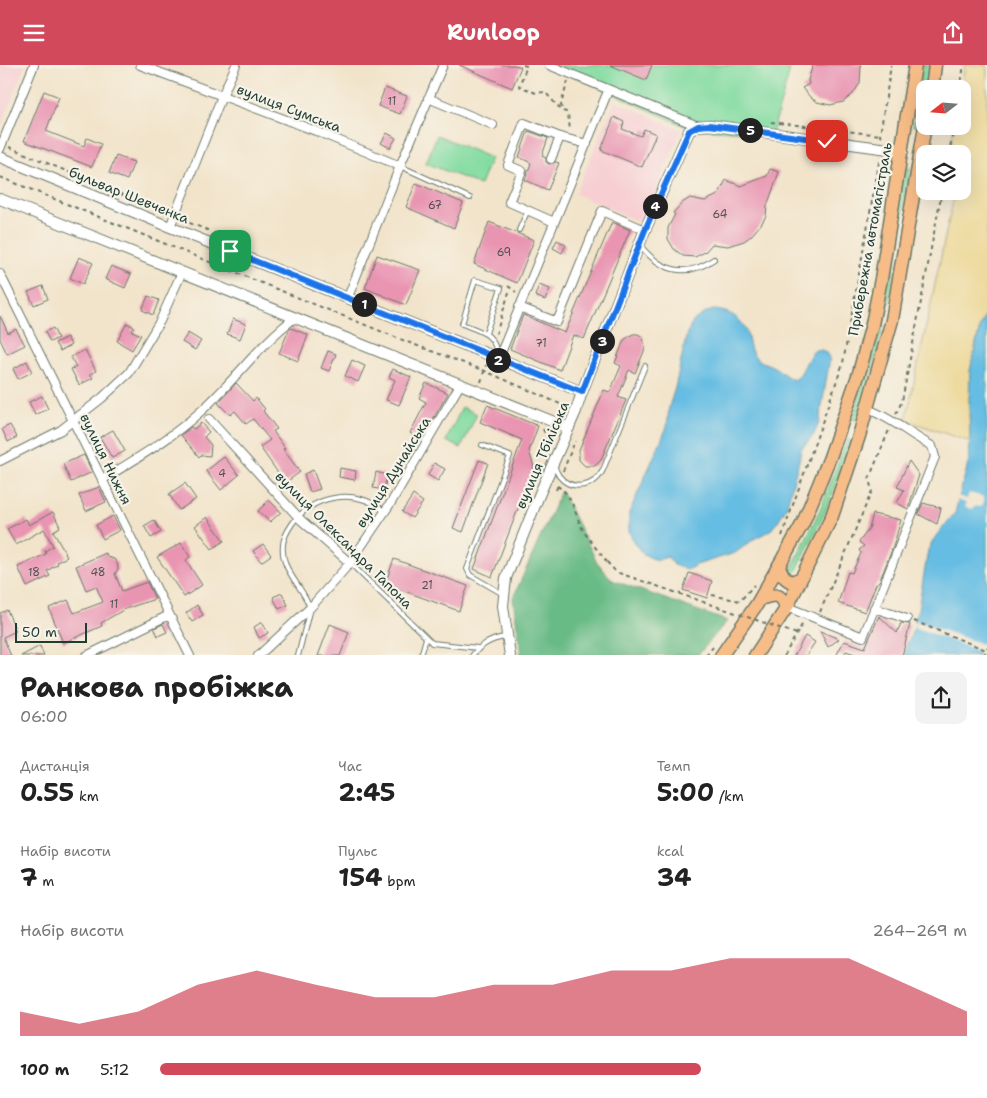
<!DOCTYPE html>
<html lang="uk">
<head>
<meta charset="utf-8">
<style>
	body { margin:0; font-family:"Shantell Sans",sans-serif; background:#f2f2f2; color:#222; height:100vh; display:flex; flex-direction:column; font-size:19px; white-space:nowrap }
	* { box-sizing:border-box; margin:0 }
	p { font-size:16px; color:#767676 }
	.icon { flex:none; width:28px; height:28px; fill:none; stroke:currentColor; stroke-width:2; stroke-linecap:round; stroke-linejoin:round }
	.map { position:relative; height:590px; overflow:hidden }
	.drawer { display:flex; flex-direction:column; background:#fff; flex:1 }
	.drawer>* { flex:none }
	.needle { width:32px; rotate:253deg }
	.tools { position:absolute; left:916px; top:15px; display:grid; gap:10px }
	.tools a { display:grid; place-items:center; width:55px; height:55px; border-radius:10px; background:#fff; box-shadow:0 5px 20px #0002; font-size:25px }
	.scale { position:absolute; left:15px; bottom:12px; width:72px; box-sizing:border-box; padding-left:5px; border:2px solid #1f3d34; border-top:0; font-size:14px; line-height:18px; white-space:nowrap; color:#1f3d34; -webkit-text-stroke:4px #f7f3e8; paint-order:stroke }
	.pin { position:absolute; display:grid; place-items:center; width:42px; height:42px; color:#fff; margin:-21px; border-radius:10px; box-shadow:0 2px 8px #0006 }
	.km { position:absolute; width:25px; height:25px; margin:-12px; border-radius:50%; background:#222; color:#fff; font-size:14px; line-height:25px; text-align:center }
	.round { display:grid; place-items:center; flex:none; width:52px; height:52px; border-radius:10px; background:#f2f2f2 }
	.summary { display:flex; align-items:center; justify-content:space-between; height:85px; padding:0 20px }
	h1 { font-size:28px; font-weight:700; line-height:38px }
	.stats { display:grid; grid-template-columns:repeat(3,1fr); gap:8px; height:85px; padding:5px 20px }
	.stats div { display:grid; align-content:center }
	.stats b { font-size:25px; font-weight:700 }
	.stats small { font-size:14px; font-weight:400 }
	.stats p { font-size:14px }
	.chart { height:140px; padding:10px 20px }
	.chart p { display:flex; justify-content:space-between }
	.chart svg { width:100%; height:90px; margin-top:5px; fill:#d1495b; opacity:.7 }
	ul { padding:0 20px; list-style:none; font-size:16px }
	li { display:grid; grid-template-columns:80px 60px 1fr; align-items:center; height:38px }
	li i { height:12px; border-radius:6px; background:#d1495b }
	header { display:flex; justify-content:space-between; align-items:center; height:65px; padding:0 20px; background:#d1495b; color:#fff; font-size:22px; font-weight:700 }
	.map>svg:first-child { display:block }
	.built { fill:#f7cfd3 }
	.green { fill:#82dba0; stroke:#508c6a }
	.forest { fill:#69bb86; stroke:#447c5d }
	.sand { fill:#eeda9e; stroke:#868c69 }
	.water { fill:#66bde3; stroke:#427d8c }
	.pier { fill:#f2e4cb }
	.building { fill:#e995b2 }
	.lines { fill:none; stroke-linecap:round; stroke-linejoin:round }
	.service-casing { stroke:#697769; stroke-width:6 }
	.minor-casing { stroke:#697769; stroke-width:10 }
	.tertiary-casing { stroke:#697769; stroke-width:12 }
	.primary-casing { stroke:#697769; stroke-width:15 }
	.path { stroke:#697769; stroke-width:2; stroke-dasharray:4 4; stroke-linecap:butt }
	.service { stroke:#fff; stroke-width:4 }
	.minor { stroke:#fff; stroke-width:8 }
	.tertiary { stroke:#fff; stroke-width:10 }
	.primary { stroke:#f7bd88; stroke-width:12 }
	.path-bridge { stroke:#697769; stroke-width:2; stroke-dasharray:4 4; stroke-linecap:butt }
	.route-casing { stroke:#fff; stroke-width:10 }
	.route { stroke:#1a73e8; stroke-width:6 }
	.labels { text-anchor:middle; stroke-width:4.5; stroke-linejoin:round; paint-order:stroke }
	.number-label { font-size:11px; fill:#525354 }
	.street-label { font-size:14px; fill:#1f3d34; stroke:#f7f3e8 }
</style>
</head>
<body>
<header><svg class="icon" aria-label="menu" viewBox="0 0 24 24"><path d="M4 6h16M4 12h16M4 18h16"/></svg>Runloop<svg class="icon" aria-label="share" viewBox="0 0 24 24"><path d="M12 15V3M7 8l5-5 5 5M5 13v7h14v-7"/></svg></header>
<div class="map">
<svg width="987" height="591" viewBox="0 0 987 591">
	<rect width="100%" height="100%" fill="#f7f3e8"/>
	<filter id="ink" filterUnits="userSpaceOnUse"><feTurbulence type="fractalNoise" baseFrequency=".02" numOctaves="2"/><feDisplacementMap in="SourceGraphic" scale="10" xChannelSelector="R" yChannelSelector="G"/><feConvolveMatrix kernelMatrix="1 2 1 2 8 2 1 2 1" color-interpolation-filters="sRGB"/></filter>
	<filter id="wash" filterUnits="userSpaceOnUse"><feTurbulence type="fractalNoise" baseFrequency=".0096" numOctaves="4" result="noise"/><feDisplacementMap in="SourceGraphic" scale="20" xChannelSelector="R" yChannelSelector="G"/><feGaussianBlur stdDeviation="1.12" result="paint"/><feColorMatrix in="noise" values="0 0 0 0 0 0 0 0 0 0 0 0 0 0 0 0 0 1.4 0 .05"/><feComposite in="paint" operator="in"/></filter>
	<g filter="url(#wash)">
		<rect width="100%" height="100%" fill="#f2e4cb"/>
		<path class="built" d="M0,0H25L0,65Z
			M615,36L682,65L642,158L575,129Z"/>
		<path class="green" d="M549,0H774L790,5L772,69L689,63L608,26Z
			M923,0H931L927,24H925V34L920,62L913,61Z
			M437,70L491,93L480,120L426,98Z
			M903,102L910,103L889,239L860,355H853L879,254Z
			M462,342L477,349L461,383L446,376Z
			M847,375H851L853,378L824,449L792,515L787,513L820,445Z"/>
		<path class="forest" d="M561,426L597,497L612,515L727,556L698,590H521L513,533Z"/>
		<path class="sand" d="M965,0H987V248L980,261L970,306L969,340L970,377L906,355L955,126H962V89H950L954,61H962V24H961Z"/>
		<path class="water" d="M714,245C731,246 745,255 748,272C749,279 750,284 754,290C760,298 767,298 774,302C781,306 786,312 794,315C806,310 809,273 826,288C829,291 830,295 829,299L819,358L813,371L801,384L799,396L786,443L778,456L770,466L757,472L735,488L696,500L687,505L674,500L668,492L656,495L643,489L634,478L629,466V448L667,362L669,342L675,323L687,268L694,255L707,247Z
			M987,248V590L905,591L907,579L917,556H914L918,545L928,485L936,471L955,448L969,395L970,377L969,340L970,306L980,261Z"/>
		<path class="pier" d="M969,428L984,432L981,442L974,441L973,444L965,442L966,438L956,435L957,431L967,434Z
			M917,556L982,579L987,568V590H978L979,586L914,562Z"/>
		<g id="blocks">
			<path class="building" d="M459,0H515L521,2L512,23Z
				M610,0H652L646,15Z
				M813,0H861L860,18L853,29L843,37L830,40L817,37L811,33L802,23L809,19L808,15Z
				M385,23L407,31L400,49L378,41Z
				M44,26L59,32L46,66L84,81L87,73L101,79L92,102L24,76Z
				M614,52L624,57L622,64L641,71L644,64L656,69L642,102L601,85Z
				M528,66L548,73L542,91L546,93V97L549,99L556,97L559,98L548,125L525,115L531,98L519,92Z
				M387,68L396,73L390,83L381,78Z
				M116,91L134,97L127,115L109,108Z
				M770,104L779,107L767,141L766,151L762,158L751,171L744,176L728,181L712,179L705,187L695,192L683,191L674,184L668,174V163L675,149L673,148L682,138L690,133L705,136L718,130L726,115L741,121L767,111Z
				M416,118L463,138L454,163L406,142Z
				M489,157L534,175L517,218L474,199Z
				M612,157L630,165L584,274L573,270L560,305L510,284L523,250L565,268Z
				M557,175L566,180L562,188L553,183Z
				M377,190L420,205L406,240L365,223Z
				M79,192L93,198L83,219L70,213Z
				M111,201L131,209L125,223L105,214Z
				M539,220L550,224L545,235L535,231Z
				M43,221L48,234L34,240L28,227Z
				M148,231L159,235L153,250L142,245Z
				M0,251L8,268L16,264L25,280L7,289L0,274Z
				M233,254L246,259L240,274L227,269Z
				M127,258L134,262L132,266L141,270L132,285L117,276Z
				M53,263L58,273L50,277L45,267Z
				M291,263L308,270L298,296L279,288L289,265Z
				M188,268L201,276L195,285L182,277Z
				M633,269H638L643,272L645,284L635,308L629,305L618,332L626,335L601,395L595,401H585L579,395V385L604,325L610,327L621,301L615,298L624,275Z
				M67,272L71,280L60,286L55,278Z
				M85,285L96,306L90,309L93,313L79,320L71,304L76,302L71,292Z
				M328,286L336,289L329,306L321,303Z
				M352,295L365,301L358,317L345,311Z
				M27,296L32,307L18,314L13,304Z
				M393,304L411,312L399,340L386,335L395,315L389,312Z
				M236,318L253,336L256,333L265,344L263,346L277,364L273,366L285,383L283,384L300,407L285,418L260,382L270,375L253,354L246,359L235,346L230,350L218,338Z
				M426,318L448,328L421,375L410,368L426,337L419,333Z
				M42,331L48,344L35,350L29,337Z
				M487,340L538,361L529,386L534,402L492,512L474,504L522,375L480,357Z
				M201,358L209,367L204,372L211,380L210,391L201,390L199,392L181,370L191,362L194,364Z
				M10,360L17,372L8,377L2,364Z
				M113,365L125,386L112,393L100,372Z
				M84,390L92,407L71,417L63,399Z
				M224,392L239,410L221,425L206,406Z
				M479,395L488,398L463,467L453,463Z
				M909,396L919,410L908,444L897,438L904,425L897,422Z
				M434,398L445,404L438,416L428,410Z
				M340,403L356,406L355,415L339,412Z
				M313,405L320,424L310,427L304,409Z
				M376,407L387,410L384,425L373,423Z
				M185,418L196,434L179,445L169,429Z
				M99,422L106,437L86,446L79,430Z
				M413,430L423,437L412,453L402,447Z
				M269,435L281,447L270,457L258,446Z
				M923,438L941,443L937,459L918,449Z
				M53,447L60,462L53,466L67,492L57,497L58,499L47,506L50,511L27,522L18,502L46,489L45,486L53,481L44,464L16,480L7,464L26,454L29,460Z
				M873,449L901,455L893,482L880,515L876,519L865,547L838,538L848,507L852,508L861,488L859,485L864,481L859,477L869,464Z
				M113,451L120,465L103,474L96,460Z
				M207,452L224,476L212,484L195,461Z
				M154,455L161,467L151,473L144,461Z
				M181,478L190,492L186,495L202,520L184,532L157,492Z
				M263,479L271,490L261,497L253,486Z
				M106,488L107,492L114,494L117,498L118,504L115,509L122,526L147,517L155,534L125,544L101,558L102,561L63,578L49,543L68,535L74,548L103,537L96,521L86,525L76,501Z
				M394,494L468,521L459,546L385,519Z
				M689,508L712,516L707,533L683,525Z
				M282,528L288,540L279,544L273,532Z
				M197,540L203,550L192,557L186,548Z
				M7,545L16,566L3,572L11,591H0V548Z
				M879,551L897,568L901,558L910,559L902,591H861L846,586L843,591H836L844,576L865,583Z
				M262,557L268,568L259,573L254,562Z
				M163,559L167,567L158,571L154,563Z
				M330,559L349,567L340,591H318Z
				M820,566L839,574L828,582Z
				M805,571L815,577L806,591H794Z
				M40,581L44,591H21Z"/>
		</g>
	</g>
	<g filter="url(#ink)">
		<use href="#blocks" fill-opacity="0" stroke="#697769" stroke-width="1"/>
		<g class="lines">
			<defs>
				<path id="service" d="M400,101L470,133
					M519,165L528,145
					M640,180C660,206 686,214 714,194
					M486,268L501,223L475,215L462,259C483,267 494,268 498,292
					M482,380L510,391L467,504L470,510L503,529
					M554,400C555,403 557,408 559,411C572,427 595,422 603,405L645,301
					M350,498L432,578L478,583
					M298,591L310,543C303,521 280,505 283,480C283,473 288,465 292,459C312,430 357,422 384,446
					M421,591L426,573
					M472,591C480,580 492,574 505,572"/>
				<path id="minor" d="M140,0L316,66L400,101
					M549,0L698,61
					M428,33L493,60
					M0,84L34,0
					M551,94L560,72
					M554,157L509,137L522,106L508,100L524,58L560,72L587,79
					M170,162L222,31L236,0
					M0,209L190,591
					M348,232L400,101L443,0
					M519,242L557,257L602,146L645,165
					M498,295L608,26
					M209,354L301,455L350,498
					M0,396L61,365L102,333L129,308L160,256L182,207
					M102,415C137,393 169,375 200,347C234,317 259,279 296,252
					M787,542L863,572L935,392L932,381C910,370 891,352 867,344
					M874,543L907,554
					M86,591L169,550
					M258,591L310,543L350,498L392,436L461,318"/>
				<path id="tertiary" d="M0,92L170,162L582,327
					M0,134L569,363
					M510,591L503,541L506,513L540,428L576,346L582,327L645,165L689,66L698,61L709,60L903,86"/>
				<path id="primary" d="M932,24L935,0
					M779,501C782,509 784,514 792,517L801,513
					M760,534C775,529 781,527 786,543
					M721,591L757,539L803,458L830,392L859,308L872,259L881,214L915,0
					M755,591L787,542L832,451L859,371L892,255L925,61"/>
			</defs>
			<use href="#service" class="service-casing"/>
			<use href="#minor" class="minor-casing"/>
			<use href="#tertiary" class="tertiary-casing"/>
			<use href="#primary" class="primary-casing"/>
			<path class="path" d="M523,0L527,1L519,21L536,28L545,27L562,46
				M568,16L561,39L562,46L567,47L568,49L570,65
				M960,24L964,0
				M771,57L880,70
				M882,72L880,70L891,0
				M9,82L166,148
				M949,89L954,61
				M0,112L410,278L485,306L567,342
				M182,155L210,166
				M508,221L516,227
				M496,269L510,224
				M481,317L486,300
				M896,349L902,336L942,126
				M543,364L547,374L548,384
				M563,406L575,376
				M557,421C573,429 575,451 583,465C590,476 599,487 607,497
				M556,425L558,420
				M782,471L843,298L880,92
				M712,530L740,536L754,520
				M820,547L872,426L869,414L889,365
				M914,556L986,585L987,582
				M706,591L713,582
				M784,591L803,558
				M984,591L986,585"/>
			<use href="#service" class="service"/>
			<use href="#minor" class="minor"/>
			<use href="#tertiary" class="tertiary"/>
			<use href="#primary" class="primary"/>
			<path class="path-bridge" d="M607,497L616,507L797,569"/>
		</g>
	</g>
	<g class="lines" filter="url(#ink)">
		<defs>
			<path id="route" d="M230,186L582,327L645,165L689,66L698,61L709,60L827,76"/>
		</defs>
		<use href="#route" class="route-casing"/>
		<use href="#route" class="route"/>
	</g>
	<g class="labels">
		<g class="number-label">
			<text x="392" y="40">11</text>
			<text x="435" y="144">67</text>
			<text x="720" y="153">64</text>
			<text x="504" y="191">69</text>
			<text x="541" y="282">71</text>
			<text x="222" y="412">4</text>
			<text x="34" y="511">18</text>
			<text x="98" y="511">48</text>
			<text x="427" y="524">21</text>
			<text x="114" y="543">11</text>
		</g>
		<g class="street-label">
			<text transform="translate(289 43) rotate(21)" y="5">вулиця Сумська</text>
			<text transform="translate(129 130) rotate(22)" y="5">бульвар Шевченка</text>
			<text transform="translate(870 174) rotate(-80)" y="5">Прибережна автомагістраль</text>
			<text transform="translate(542 390) rotate(-67)" y="5">вулиця Тбіліська</text>
			<text transform="translate(106 394) rotate(64)" y="5">вулиця Нижня</text>
			<text transform="translate(393 407) rotate(-58)" y="5">вулиця Дунайська</text>
			<text transform="translate(344 475) rotate(45)" y="5">вулиця Олександра Гапона</text>
		</g>
	</g>
</svg>
<div class="tools">
<a><svg class="needle" viewBox="-14 -14 28 28"><path d="M0-13l5 13h-10z" fill="#e53935"/><path d="M0 13l5-13h-10z" fill="#767676"/></svg></a>
<a><svg class="icon" aria-label="layers" viewBox="0 0 24 24"><path d="M12 4l9 5-9 5-9-5zM3 14l9 5 9-5"/></svg></a>
</div>
<div class="scale">50 m</div>
<div class="pin" style="left:230px;top:186px;background:#1e9e55"><svg class="icon" aria-label="arrive" viewBox="0 0 24 24"><path d="M6 21V4h12l-3 4 3 4H6"/></svg></div>
<div class="pin" style="left:827px;top:76px;background:#d93025"><svg class="icon" aria-label="check" viewBox="0 0 24 24"><path d="M5 12l5 5 9-10"/></svg></div>
<b class="km" style="left:364px;top:239px">1</b>
<b class="km" style="left:498px;top:295px">2</b>
<b class="km" style="left:602px;top:276px">3</b>
<b class="km" style="left:655px;top:141px">4</b>
<b class="km" style="left:750px;top:65px">5</b>
</div>
<section class="drawer">
<div class="summary"><div><h1>Ранкова пробіжка</h1><p>06:00</p></div><a class="round"><svg class="icon" aria-label="share" viewBox="0 0 24 24"><path d="M12 15V3M7 8l5-5 5 5M5 13v7h14v-7"/></svg></a></div>
<div class="stats">
<div><p>Дистанція</p><b>0.55<small> km</small></b></div>
<div><p>Час</p><b>2:45</b></div>
<div><p>Темп</p><b>5:00<small> /km</small></b></div>
</div>
<div class="stats">
<div><p>Набір висоти</p><b>7<small> m</small></b></div>
<div><p>Пульс</p><b>154<small> bpm</small></b></div>
<div><p>kcal</p><b>34</b></div>
</div>
<div class="chart"><p><span>Набір висоти</span>264–269 m</p>
<svg viewBox="0 0 160 44" preserveAspectRatio="none"><path d="M0 44V32L10 38L20 32L30 19L40 12L50 19L60 25L70 25L80 19L90 19L100 12L110 12L120 6L130 6L140 6L150 19L160 32V44z"/></svg>
</div>
<ul>
<li><b>100 m</b>5:12<i style="width:67%"></i></li>
</ul>
</section>
</body>
</html>
